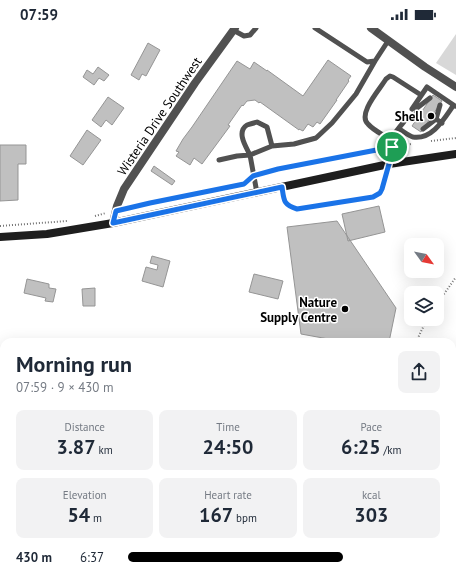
<!DOCTYPE html>
<html lang="en">
<head>
<meta charset="utf-8">
<style>
	body { margin:0; font-family:"PT Sans",sans-serif; background:#f2f2f3; color:#1f2937; height:100vh; display:flex; flex-direction:column; font-size:15px; white-space:nowrap }
	* { box-sizing:border-box; margin:0 }
	p { font-size:13px; color:#747a83 }
	.icon { flex:none; width:22px; height:22px; fill:none; stroke:currentColor; stroke-width:2; stroke-linecap:round; stroke-linejoin:round }
	.map { position:relative; flex:1; overflow:hidden }
	.sheet { position:absolute; left:0px; top:310px; width:456px; height:242px; display:flex; flex-direction:column; background:#fff; border-radius:12px 12px 0 0; box-shadow:0 4px 16px #0002 }
	.sheet>* { flex:none }
	.needle { width:26px; rotate:123deg }
	.buttons { position:absolute; left:404px; top:210px; display:grid; gap:8px }
	.buttons a { display:grid; place-items:center; width:40px; height:40px; border-radius:8px; background:#fff; box-shadow:0 4px 16px #0002; font-size:20px }
	.pin { position:absolute; display:grid; place-items:center; width:34px; height:34px; color:#fff; margin:-17px; border:2px solid #fff; border-radius:50%; box-shadow:0 1px 4px #0007 }
	.round { display:grid; place-items:center; flex:none; width:42px; height:42px; border-radius:8px; background:#f2f2f3 }
	.overview { display:flex; align-items:center; justify-content:space-between; height:68px; padding:0 16px }
	h1 { font-size:22px; font-weight:600; line-height:30px }
	.figures { display:grid; grid-template-columns:repeat(3,1fr); gap:6px; height:68px; padding:4px 16px }
	.figures div { display:grid; align-content:center; border-radius:8px; background:#f2f2f3; text-align:center }
	.figures b { font-size:20px; font-weight:600 }
	.figures small { font-size:11px; font-weight:400 }
	.figures p { font-size:11px }
	ul { padding:0 16px; list-style:none; font-size:13px }
	li { display:grid; grid-template-columns:64px 48px 1fr; align-items:center; height:30px }
	li i { height:10px; border-radius:5px; background:#000 }
	.status { display:flex; justify-content:space-between; align-items:center; height:28px; padding:0 20px; background:#fff; direction:ltr }
	.status svg { height:11px; fill:currentColor }
	.map>svg:first-child { display:block }
	.green { fill:#d8d8d8 }
	.lines { fill:none; stroke-linecap:round; stroke-linejoin:round }
	.stream { stroke:#9f9f9f; stroke-width:3 }
	.building { fill:#c0c0c0; stroke:#959595 }
	.path { stroke:#737373; stroke-width:2; stroke-dasharray:1 2; stroke-linecap:butt }
	.lane { stroke:#515151; stroke-width:5 }
	.street { stroke:#515151; stroke-width:8 }
	.secondary { stroke:#1e1e1e; stroke-width:8 }
	.route-casing { stroke:#fff; stroke-width:8 }
	.route { stroke:#1a73e8; stroke-width:5 }
	.poi-dot { fill:#000; stroke:#fff; stroke-width:1.5 }
	.labels { text-anchor:middle; stroke-width:3; stroke-linejoin:round; paint-order:stroke }
	.street-label { font-size:13px; fill:#000; stroke:#fff }
	.poi-label { font-size:13px; font-weight:bold; fill:#000; stroke:#fff; text-anchor:end }
</style>
</head>
<body>
<div class="status"><b>07:59</b><svg viewBox="0 0 49 12"><path d="M0 12V9h3v3zM5 12V6h3v6zM10 12V3h3v9zM15 12V0h3v12zM26 1h20v11H26zM47 4h2v5h-2z"/></svg></div>
<div class="map">
<svg width="456" height="552" viewBox="0 0 456 552">
	<rect width="100%" height="100%" fill="#fff"/>
	<path class="green" d="M456,6V47L436,35Z"/>
	<g class="lines">
		<path class="stream" d="M452,540L456,534
			M444,552L447,548"/>
	</g>
	<path class="building" d="M148,15L160,22L146,48L142,46L139,52L131,47Z
		M328,32L351,48L348,52L349,53L336,72H337L320,96L317,94L313,99L308,96L303,103L299,101V102L260,74L259,75L255,72L247,73L243,78L242,77L228,97L230,98L202,136L194,130L190,137L176,128L179,124L176,123L183,111L192,99L237,33L250,41L254,34L267,43V42L303,68Z
		M98,39L109,47L104,53L99,50L94,57L83,49L87,42L93,46Z
		M433,67L442,73L421,104L412,98Z
		M108,69L124,80L112,97L106,92L101,99L92,92Z
		M87,102L101,112L83,137L70,128Z
		M0,117H26V136H18V172L0,173Z
		M154,138L175,153L172,157L151,143Z
		M379,178L385,204L348,213L342,186Z
		M337,193L396,280L389,314H345L301,306L287,199Z
		M152,228L170,233L163,259L142,253L146,239L157,242L158,237L150,235Z
		M254,246L283,253L278,271L249,264Z
		M27,251L49,256V260L56,261L53,274L45,273L46,270L24,265Z
		M95,260V278H83L82,261Z
		M0,385H4V398H0Z
		M455,439L456,464L452,472V445Z
		M0,467L4,468V481H0Z
		M16,548H23L37,551V552H15Z
		M81,548H102V552H81Z
		M140,548H162L163,552H141Z
		M232,548H245V552H232Z"/>
	<g class="lines">
		<path class="path" d="M431,113L456,110
			M398,118L411,116
			M261,146L278,141L384,120
			M124,181L150,175L244,156L248,152
			M95,188L106,185
			M0,198L67,193
			M437,276L456,249
			M416,314L427,291
			M335,552L336,548"/>
		<path class="lane" d="M315,0L367,34L375,33L388,13
			M233,2L244,8L250,7L256,0
			M440,77L436,91L442,95
			M412,81L427,59L455,78
			M416,87L417,80L430,70
			M399,101C403,103 409,108 413,109C432,112 444,91 453,78
			M423,101L436,91
			M391,112C384,107 374,103 368,96C357,86 380,61 386,51L390,48L393,49L421,67
			M272,118L294,116L316,110L332,95L356,66L375,33
			M219,132L237,128L250,127C246,119 236,104 247,97C250,96 254,95 257,94L267,99L272,118L250,127L257,165
			M282,159C284,172 283,177 297,181L376,168C389,158 389,128 391,113C392,107 401,98 405,92"/>
		<path class="street" d="M371,0L425,39L456,59
			M113,195L117,178L124,161L195,55L235,0
			M452,382L456,375
			M0,436H4
			M195,552V548
			M380,552V548"/>
		<path class="secondary" d="M0,209L47,206L113,195L389,136L456,126"/>
	</g>
	<g class="lines">
		<defs>
			<path id="route" d="M392,119L389,136L382,161L380,165L373,169L297,181C283,177 284,172 282,159L113,195L116,183L150,175L244,156L253,148L278,141Z"/>
		</defs>
		<use href="#route" class="route-casing"/>
		<use href="#route" class="route"/>
	</g>
	<g class="poi-dot">
		<circle cx="431" cy="88" r="4"/>
		<circle cx="345" cy="281" r="4"/>
	</g>
	<g class="labels">
		<g class="street-label">
			<text transform="translate(159 88) rotate(-56)" y="5">Wisteria Drive Southwest</text>
		</g>
		<g class="poi-label">
			<text x="423" y="93">Shell</text>
			<text x="337" y="279">Nature<tspan x="337" dy="15">Supply Centre</tspan></text>
		</g>
	</g>
</svg>
<div class="buttons">
<a><svg class="needle" viewBox="-14 -14 28 28"><path d="M0-13l5 13h-10z" fill="#e53935"/><path d="M0 13l5-13h-10z" fill="#747a83"/></svg></a>
<a><svg class="icon" aria-label="layers" viewBox="0 0 24 24"><path d="M12 4l9 5-9 5-9-5zM3 14l9 5 9-5"/></svg></a>
</div>
<div class="pin" style="left:392px;top:119px;background:#1e9e55"><svg class="icon" aria-label="arrive" viewBox="0 0 24 24"><path d="M6 21V4h12l-3 4 3 4H6"/></svg></div>
<section class="sheet">
<div class="overview"><div><h1>Morning run</h1><p>07:59 · 9 × 430 m</p></div><a class="round"><svg class="icon" aria-label="share" viewBox="0 0 24 24"><path d="M12 15V3M7 8l5-5 5 5M5 13v7h14v-7"/></svg></a></div>
<div class="figures">
<div><p>Distance</p><b>3.87<small> km</small></b></div>
<div><p>Time</p><b>24:50</b></div>
<div><p>Pace</p><b>6:25<small> /km</small></b></div>
</div>
<div class="figures">
<div><p>Elevation</p><b>54<small> m</small></b></div>
<div><p>Heart rate</p><b>167<small> bpm</small></b></div>
<div><p>kcal</p><b>303</b></div>
</div>
<ul>
<li><b>430 m</b>6:37<i style="width:69%"></i></li>
</ul>
</section>
</div>
</body>
</html>
